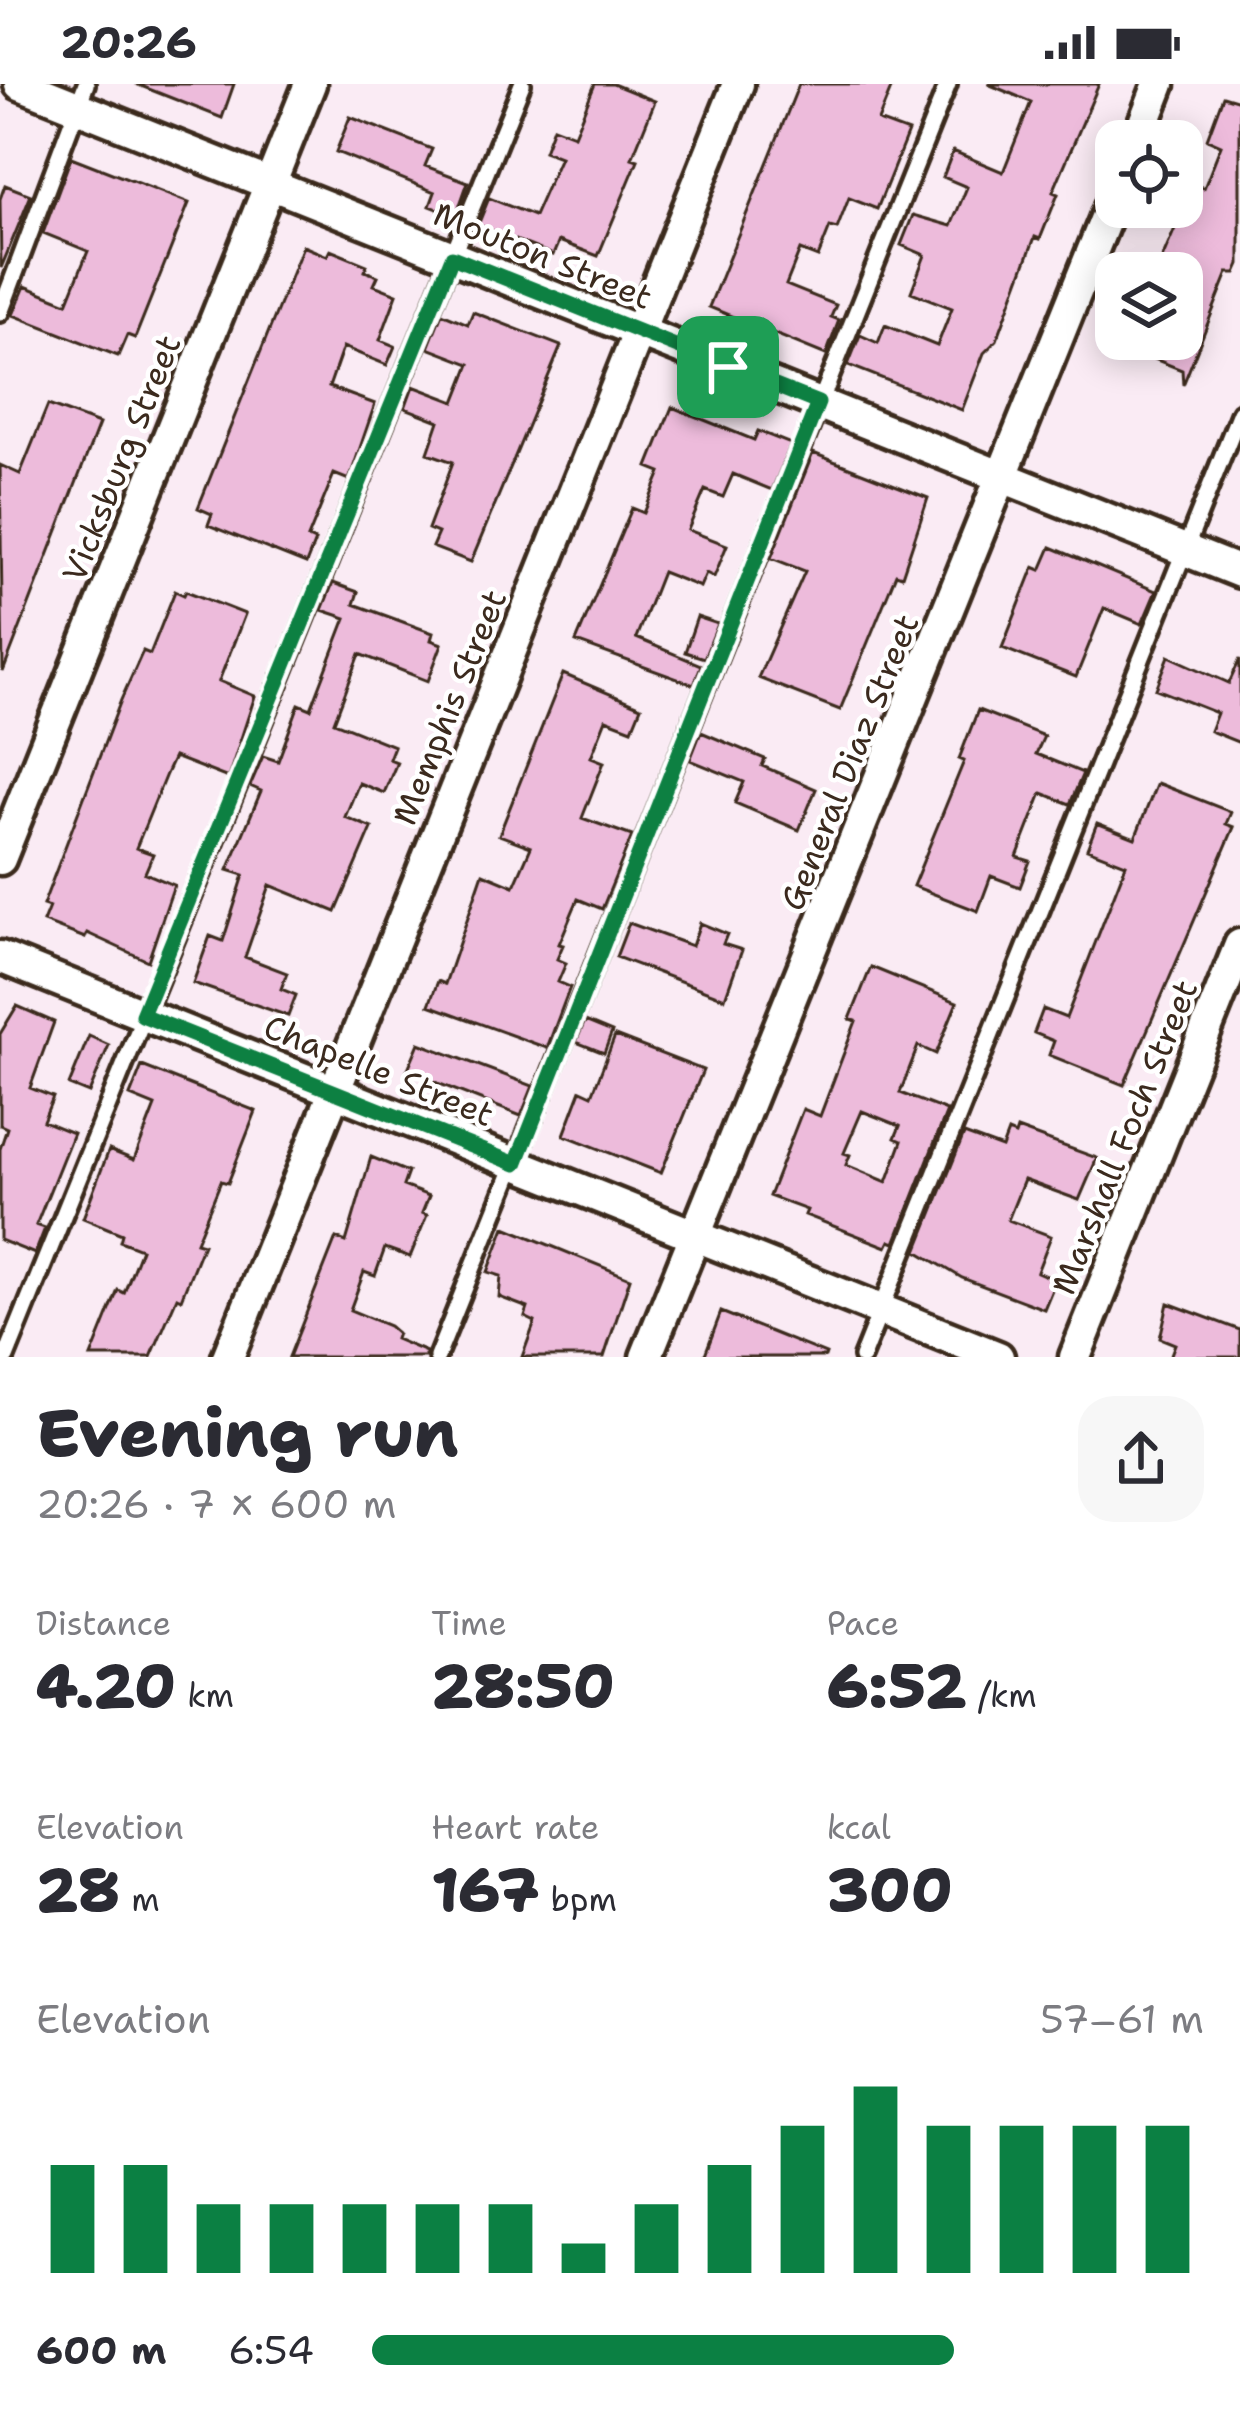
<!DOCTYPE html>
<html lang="en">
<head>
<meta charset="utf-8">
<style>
	body { margin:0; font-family:"Shantell Sans",sans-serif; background:#f7f7f7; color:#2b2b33; height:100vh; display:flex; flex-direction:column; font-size:45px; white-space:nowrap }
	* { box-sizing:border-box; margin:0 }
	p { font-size:39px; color:#7c7c81 }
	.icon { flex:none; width:66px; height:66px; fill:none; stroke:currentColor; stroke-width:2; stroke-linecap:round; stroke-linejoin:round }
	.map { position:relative; height:1273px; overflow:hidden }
	.sheet { display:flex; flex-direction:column; background:#fff; flex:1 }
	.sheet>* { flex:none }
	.buttons { position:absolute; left:1095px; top:36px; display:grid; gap:24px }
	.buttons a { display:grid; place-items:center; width:108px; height:108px; border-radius:24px; background:#fff; box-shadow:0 6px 30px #0003; font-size:60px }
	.pin { position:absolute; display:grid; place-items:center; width:102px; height:102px; color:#fff; margin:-51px; border-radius:24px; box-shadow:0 6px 18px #0006 }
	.round { display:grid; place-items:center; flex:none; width:126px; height:126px; border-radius:36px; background:#f7f7f7 }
	.summary { display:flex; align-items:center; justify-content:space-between; height:204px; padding:0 36px }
	h1 { font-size:66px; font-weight:800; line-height:90px }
	.metrics { display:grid; grid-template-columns:repeat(3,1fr); gap:18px; height:204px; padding:12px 36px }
	.metrics div { display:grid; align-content:center }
	.metrics b { font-size:60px; font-weight:800 }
	.metrics small { font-size:33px; font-weight:400 }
	.metrics p { font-size:33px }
	.chart { height:336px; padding:24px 36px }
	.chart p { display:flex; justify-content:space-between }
	.chart svg { width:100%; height:216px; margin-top:12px; stroke:#0b8043; stroke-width:6 }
	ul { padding:0 36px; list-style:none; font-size:39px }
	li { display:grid; grid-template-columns:192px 144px 1fr; align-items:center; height:90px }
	li i { height:30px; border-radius:15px; background:#0b8043 }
	.status { display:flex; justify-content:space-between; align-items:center; height:84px; padding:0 60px; background:#fff; direction:ltr }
	.status svg { height:33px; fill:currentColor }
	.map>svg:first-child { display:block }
	.building { fill:#edbbdb; stroke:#3b2a1e; stroke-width:3; fill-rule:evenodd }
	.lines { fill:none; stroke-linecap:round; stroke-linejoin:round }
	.service-casing { stroke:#3b2a1e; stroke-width:24 }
	.minor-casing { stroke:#3b2a1e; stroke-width:39 }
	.service { stroke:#fff; stroke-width:15 }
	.minor { stroke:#fff; stroke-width:30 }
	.route-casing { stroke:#fff; stroke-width:24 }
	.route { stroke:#0b8043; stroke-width:15 }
	.labels { text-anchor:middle; stroke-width:9; stroke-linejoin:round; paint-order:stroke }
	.street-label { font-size:33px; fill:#3b2a1e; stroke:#fff }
</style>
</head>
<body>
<div class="status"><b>20:26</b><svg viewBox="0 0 49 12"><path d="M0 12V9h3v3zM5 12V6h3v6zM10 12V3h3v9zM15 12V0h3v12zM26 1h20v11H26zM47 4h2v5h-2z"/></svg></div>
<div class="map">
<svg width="1240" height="1273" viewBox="0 0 1240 1273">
	<rect width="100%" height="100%" fill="#faebf4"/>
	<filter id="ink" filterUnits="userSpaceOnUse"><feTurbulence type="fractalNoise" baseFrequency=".00833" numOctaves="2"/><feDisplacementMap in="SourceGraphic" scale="24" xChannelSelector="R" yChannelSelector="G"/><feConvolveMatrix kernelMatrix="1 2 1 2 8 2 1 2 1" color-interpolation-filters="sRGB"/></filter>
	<g filter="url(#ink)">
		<path class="building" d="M136,0H234L222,34Z
			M595,0H613L655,17L632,74L638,76L598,172L559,157L553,171L478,141L489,114L534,132L560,73L544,67L553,43L574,51Z
			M799,0H893L878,37L908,48L877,125L849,114L837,145L830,143L818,173L800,166L786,201L836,221L831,233L839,236L826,271L709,223Z
			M988,0H1099L1053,108L1058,110L1040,155L1035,153L997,256L984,269L962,326L848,281L860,251L878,259L885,241L937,262L952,224L911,208L925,171L901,161L913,131L951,142L967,103L943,93L953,67L1003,88L1031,18Z
			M1223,12L1240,17V180L1236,189H1228L1183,301L1182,286L1107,256L1182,255V189H1156L1194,100L1204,104L1221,61L1207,55Z
			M350,33L432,65L425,82L468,98L456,132L430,122L435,108L336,68Z
			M71,73L189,119L135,254L127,251L118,272L13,231L25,202L67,219L88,167L43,149Z
			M5,101L31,111L1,184L0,115Z
			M303,162L327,172L330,166L367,181L365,187L378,192L374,201L397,210L380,256L395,262L387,281L343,263L329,303L375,320L349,396L334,390L308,454L315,457L306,480L208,441L212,430L198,424Z
			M473,228L561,262L471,478L432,463L438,449L428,445L453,378L428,369L439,337L405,324L413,302L455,318L470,280L428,264L442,229L468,240Z
			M48,321L99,340L3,588L0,381L20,390Z
			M672,323L754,356L758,347L791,360L772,406L733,390L723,413L705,406L688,446L727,461L714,493L706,489L700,503L662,488L636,554L701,581L694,601L576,558L632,424L644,429L661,388L648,383Z
			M813,369L928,414L902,492L896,490L840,626L758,594L805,487L771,474Z
			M1051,463L1156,507L1142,540L1104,524L1076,593L1002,564L1034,483L1041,486Z
			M333,499L358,508L354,520L433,549L431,556L442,560L428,597L360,570L334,638L394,662L389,675L397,678L384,709L359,699L345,733L372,744L336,828L270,801L245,873L287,889L281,905L296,911L288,932L193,899L210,852L223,857L244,791L228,786L261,707L250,702L263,672L278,677L299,620L311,625L346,534L322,526Z
			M175,507L184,511L186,507L245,530L219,597L255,612L228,694L174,673L166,690L136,764L153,770L145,789L174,801L148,877L87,849L85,854L43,838L49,823L43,821L121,616L143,567L150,570Z
			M697,533L718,540L704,574L685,568Z
			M1169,572L1229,599L1240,575V659L1210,647L1217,629L1156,605Z
			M563,590L641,623L632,645L606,635L591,673L604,678L582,734L632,752L602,825L578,815L559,860L563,861L557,875L566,879L558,898L570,903L547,964L429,921L438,897L445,900L483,789L514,802L531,763L499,751Z
			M978,626L1044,652L1036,670L1083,689L1070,720L1042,709L1017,773L1030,777L1020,803L991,792L978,827L913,802L964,677L959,675Z
			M701,648L765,675L762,682L816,705L799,746L735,719L744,698L690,676Z
			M1157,699L1231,728L1226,740L1234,743L1124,1001L1049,971L1054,957L1034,949L1043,925L1066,934L1126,780L1087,765L1097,739L1135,754Z
			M629,839L692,862L700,839L727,850L723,860L742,866L725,914L616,873Z
			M871,883L957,918L936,970L918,962L900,1009L947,1027L895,1159L890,1157L887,1163L805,1131L807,1126L769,1112L803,1025L820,1032L856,937L850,935ZM862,1027L900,1042L895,1054L902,1057L887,1098L846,1081L850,1071L844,1069Z
			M17,922L54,938L30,1004L53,1013L43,1037L73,1049L36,1141L45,1144L35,1170L0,1156V1065L7,1044L0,1041V950Z
			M585,937L612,948L604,969L576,958Z
			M89,952L109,961L89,1009L69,1001Z
			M615,952L703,986L661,1089L564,1051L581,1006L592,1011Z
			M419,959L533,1002L521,1032L407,987Z
			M142,982L256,1027L228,1099L221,1097L196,1158L203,1160L181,1215L177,1213L151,1273H91L118,1206L124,1209L141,1165L120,1157L122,1150L83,1134L109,1066L134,1076L155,1022L130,1012Z
			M1017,1045L1097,1074L1079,1116L1024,1096L1008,1136L1051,1152L1037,1188L1056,1196L1044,1225L962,1194L917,1167L964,1050L1002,1064L1008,1048L1015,1051Z
			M371,1073L408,1088L403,1102L429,1112L422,1129L427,1131L410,1173L385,1164L375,1192L364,1188L350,1226L389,1242L397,1249L395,1255L426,1268L425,1273H289L336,1154L346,1158Z
			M505,1143L630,1194L604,1273H522L535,1238L525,1233L528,1224L499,1213L501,1192L488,1188Z
			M1168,1219L1240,1246V1273H1170L1175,1260L1160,1254Z
			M721,1228L826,1270L825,1273H704Z"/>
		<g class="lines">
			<defs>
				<path id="service" d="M0,229L86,0
					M6,1273L522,0
					M437,1273L948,0
					M862,1273L1240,328"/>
				<path id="minor" d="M20,0L1240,488
					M1137,57L1159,0
					M0,775L310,0
					M0,873L998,1273
					M228,1273L738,0
					M646,1273L1116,109
					M1075,1273L1240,861"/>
			</defs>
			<use href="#service" class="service-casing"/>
			<use href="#minor" class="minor-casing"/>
			<use href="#service" class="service"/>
			<use href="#minor" class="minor"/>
		</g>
	</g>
	<g class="lines" filter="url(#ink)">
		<defs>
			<path id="route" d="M452,173L818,319L516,1080L142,931Z"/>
		</defs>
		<use href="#route" class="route-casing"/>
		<use href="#route" class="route"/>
	</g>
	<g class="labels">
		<g class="street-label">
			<text transform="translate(543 171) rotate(22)" y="12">Mouton Street</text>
			<text transform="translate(121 374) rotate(-68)" y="12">Vicksburg Street</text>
			<text transform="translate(449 623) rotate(-68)" y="12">Memphis Street</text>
			<text transform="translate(849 678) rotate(-68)" y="12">General Diaz Street</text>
			<text transform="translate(379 986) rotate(22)" y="12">Chapelle Street</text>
			<text transform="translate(1124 1053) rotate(-68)" y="12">Marshall Foch Street</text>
		</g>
	</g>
</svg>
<div class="buttons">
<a><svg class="icon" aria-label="locate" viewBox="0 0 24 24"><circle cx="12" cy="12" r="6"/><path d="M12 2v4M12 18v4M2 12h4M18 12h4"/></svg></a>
<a><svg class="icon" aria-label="layers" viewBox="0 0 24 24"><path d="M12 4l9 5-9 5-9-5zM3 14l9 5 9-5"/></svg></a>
</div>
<div class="pin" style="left:728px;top:283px;background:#1e9e55"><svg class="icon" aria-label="arrive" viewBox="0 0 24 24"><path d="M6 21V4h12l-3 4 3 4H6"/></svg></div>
</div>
<section class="sheet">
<div class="summary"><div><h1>Evening run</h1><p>20:26 · 7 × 600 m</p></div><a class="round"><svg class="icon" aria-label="share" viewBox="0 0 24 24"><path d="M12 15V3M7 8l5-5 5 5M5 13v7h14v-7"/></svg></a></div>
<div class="metrics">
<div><p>Distance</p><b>4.20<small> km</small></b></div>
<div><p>Time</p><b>28:50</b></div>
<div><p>Pace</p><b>6:52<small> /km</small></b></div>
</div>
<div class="metrics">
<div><p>Elevation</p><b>28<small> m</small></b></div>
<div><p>Heart rate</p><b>167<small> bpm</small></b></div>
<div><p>kcal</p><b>300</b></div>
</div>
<div class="chart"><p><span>Elevation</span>57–61 m</p>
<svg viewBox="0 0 160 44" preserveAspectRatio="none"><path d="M5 44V22M15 44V22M25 44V30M35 44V30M45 44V30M55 44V30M65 44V30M75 44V38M85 44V30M95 44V22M105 44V14M115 44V6M125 44V14M135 44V14M145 44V14M155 44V14"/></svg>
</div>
<ul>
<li><b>600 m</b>6:54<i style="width:70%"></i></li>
</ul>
</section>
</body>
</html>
